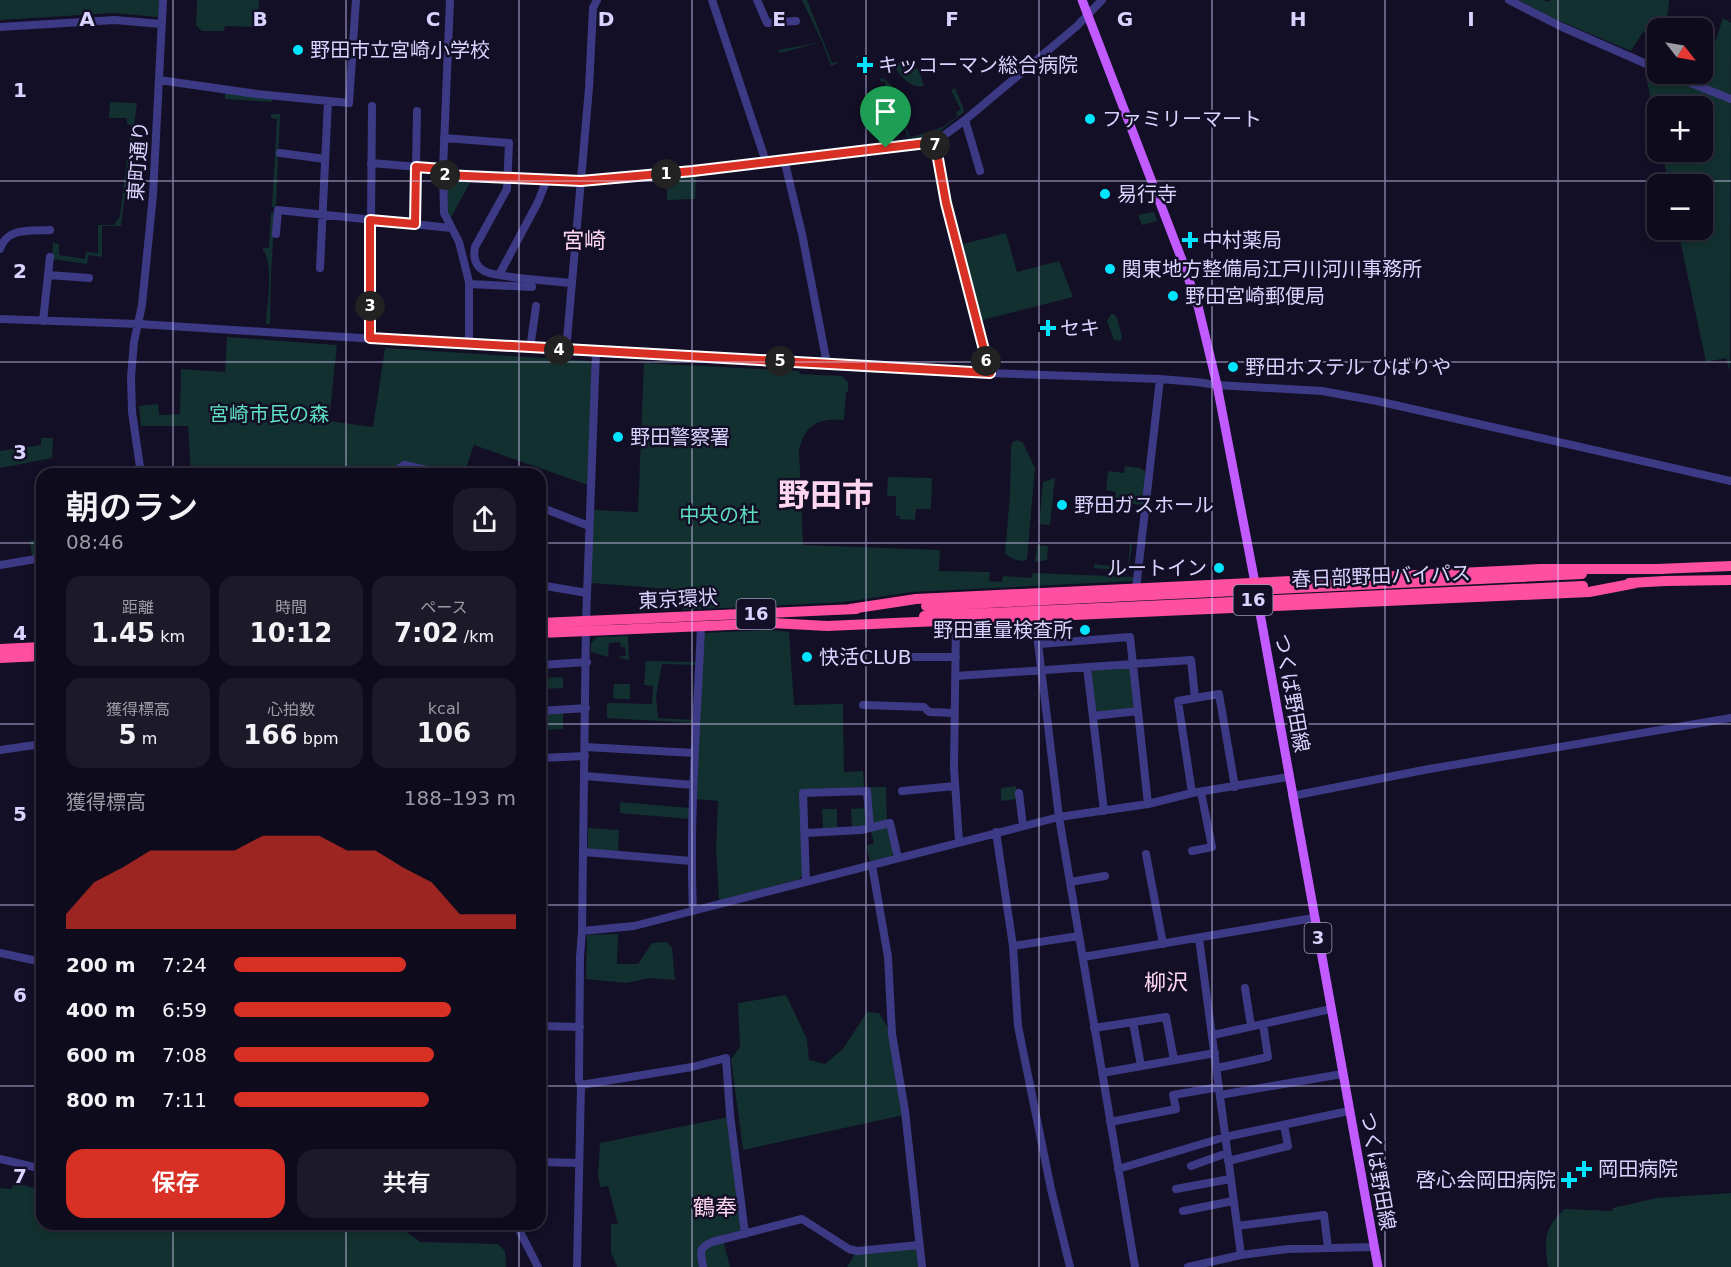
<!DOCTYPE html>
<html lang="ja">
<head>
<meta charset="utf-8">
<style>
	body { margin:0; font-family:"DejaVu Sans","Noto Sans JP",sans-serif; background:#1c1929; color:#f1f3f6; height:100vh; display:flex; flex-direction:column; font-size:22px; white-space:nowrap }
	* { box-sizing:border-box; margin:0 }
	p { font-size:20px; color:#9b9ba3 }
	.icon { flex:none; width:33px; height:33px; fill:none; stroke:currentColor; stroke-width:2; stroke-linecap:round; stroke-linejoin:round }
	.map { position:relative; flex:1; overflow:hidden }
	.details { position:absolute; left:36px; top:468px; width:510px; height:762px; display:flex; flex-direction:column; background:#0e0b1c; border-radius:18px; box-shadow:0 3px 9px #0003,0 0 0 2px #2e2b3b }
	.details>* { flex:none }
	.needle { width:39px; rotate:121deg }
	.controls { position:absolute; left:1647px; top:18px; display:grid; gap:12px }
	.controls a { display:grid; place-items:center; width:66px; height:66px; border-radius:12px; background:#0e0b1c; box-shadow:0 3px 9px #0003,0 0 0 2px #2e2b3b; font-size:30px }
	.pin { position:absolute; display:grid; place-items:center; width:51px; height:51px; color:#fff; margin:-62px -26px; border-radius:50% 50% 50% 0; rotate:-45deg; box-shadow:0 0 6px #0007 }
	.pin .icon { rotate:45deg }
	.km { position:absolute; width:30px; height:30px; margin:-15px; border-radius:50%; background:#222; color:#fff; font-size:16px; line-height:30px; text-align:center }
	.round { display:grid; place-items:center; flex:none; width:63px; height:63px; border-radius:18px; background:#1c1929 }
	.headline { display:flex; align-items:center; justify-content:space-between; height:102px; padding:0 30px }
	h1 { font-size:33px; font-weight:600; line-height:45px }
	.stats { display:grid; grid-template-columns:repeat(3,1fr); gap:9px; height:102px; padding:6px 30px }
	.stats div { display:grid; align-content:center; border-radius:15px; background:#1c1929; text-align:center }
	.stats b { font-size:26px; font-weight:600 }
	.stats small { font-size:16px; font-weight:400 }
	.stats p { font-size:16px }
	.chart { height:168px; padding:12px 30px }
	.chart p { display:flex; justify-content:space-between }
	.chart svg { width:100%; height:108px; margin-top:6px; fill:#d93025; opacity:.7 }
	.action { display:flex; gap:12px; margin-top:auto; padding:12px 30px }
	.action a { flex:1; height:69px; border-radius:18px; background:#d93025; color:#fff; font-size:24px; font-weight:600; line-height:69px; text-align:center }
	.action a+a { background:#1c1929; color:#f1f3f6 }
	ul { padding:0 30px; list-style:none; font-size:20px }
	li { display:grid; grid-template-columns:96px 72px 1fr; align-items:center; height:45px }
	li i { height:15px; border-radius:8px; background:#d93025 }
	.map>svg:first-child { display:block }
	.green { fill:#12302f; fill-rule:evenodd }
	.lines { fill:none; stroke-linecap:round; stroke-linejoin:round }
	.minor { stroke:#3d3a85; stroke-width:8 }
	.major { stroke:#c25bff; stroke-width:9 }
	.highway { stroke:#ff4fa3; stroke-width:10 }
	.highway-bridge { stroke:#ff4fa3; stroke-width:10 }
	.route-casing { stroke:#fff; stroke-width:12 }
	.route { stroke:#d93025; stroke-width:8 }
	.grid { fill:none; stroke:#d9d4ff; stroke-width:1.5; stroke-opacity:0.55 }
	.poi-dot { fill:#00e5ff; stroke:#130f26; stroke-width:2 }
	.labels { text-anchor:middle; stroke-width:5; stroke-linejoin:round; paint-order:stroke }
	.shield { fill:#130f26; stroke:#9e99be; stroke-width:1.5 }
	.shield-label { font-size:18px; font-weight:bold; fill:#d9d4ff }
	.poi-label { font-size:20px; fill:#d9d4ff; stroke:#130f26; text-anchor:start }
	.street-label { font-size:20px; fill:#d9d4ff; stroke:#130f26 }
	.park-label { font-size:20px; fill:#5fe0c0; stroke:#130f26 }
	.quarter-label { font-size:22px; fill:#ffd6f0; stroke:#130f26 }
	.town-label { font-size:32px; font-weight:bold; fill:#ffd6f0; stroke:#130f26 }
	.grid-label { font-size:20px; text-anchor:middle; font-weight:bold; fill:#d9d4ff; stroke:#130f26; stroke-width:5; stroke-linejoin:round; paint-order:stroke }
</style>
</head>
<body>
<div class="map">
<svg width="1731" height="1267" viewBox="0 0 1731 1267">
	<rect width="100%" height="100%" fill="#130f26"/>
	<path class="green" d="M0,0H160L159,15L157,17L114,13L0,20Z
		M197,0H259L258,27L225,26L224,31H202L196,25Z
		M802,0H807L832,63L837,62L838,63L831,66L822,42L780,53L778,50L822,42Z
		M1519,0H1543L1549,2L1550,0H1669L1666,28H1658L1657,37L1643,32L1631,51L1543,14Z
		M1723,18L1731,23L1730,372L1726,358L1706,362L1678,230H1702V184H1669L1662,152H1702V106H1658L1657,130L1645,71L1690,87L1698,74H1702L1703,66L1712,51Z
		M905,60L910,71L918,68L924,86C910,89 899,75 894,64Z
		M883,78L897,90L893,101L908,139L884,81L881,82L880,79Z
		M955,88L964,110L963,113L935,135L909,139L896,103L898,92L897,103L910,138L943,127L958,116L956,112L961,110L951,90Z
		M225,92L272,98V102L225,99Z
		M110,102L137,103L121,226H102V257L89,255L87,264L52,259L53,243L59,244V255L85,259L86,252L98,253V225H114L120,216L131,125L127,124V118H109Z
		M271,114H280L276,208L272,207L277,119L271,118Z
		M696,175L695,199L667,200V178Z
		M448,179H472L449,221L447,216L446,182Z
		M271,212L275,213L271,272L270,324H266C267,305 274,264 263,250V248H269Z
		M1154,212L1157,221L1142,225L1138,215Z
		M1006,233L1017,272L1059,261L1073,297L982,320L963,244Z
		M1111,314H1114L1117,318L1122,337L1120,341L1114,340L1107,321Z
		M227,337L337,345L329,421L373,427L385,348L590,361L592,363L588,485L474,445L464,474H191L188,426H141L139,406L158,404L159,415L180,414L181,369L225,372Z
		M644,363L799,371L800,374L842,376L848,382V392H846L844,420C819,419 807,422 799,449L803,545L940,550L939,571L990,572L989,581L1002,582L1003,576L1031,578L1033,573L1134,577L1133,581L911,592L845,602L683,610L682,590L591,583L593,510L638,512Z
		M41,438H53L52,458L0,468V451L41,445Z
		M1018,440L1023,443L1035,468L1027,559L1024,561L1016,560L1005,554L1010,495L1011,446L1013,442Z
		M1125,466L1140,468L1146,472L1142,505L1118,502L1115,500L1116,492L1106,490L1108,471L1124,473Z
		M888,477L932,478L931,509H916L915,520L900,519V516H896V496H887Z
		M1055,478L1050,525L1039,524L1043,482Z
		M42,539V556L32,557L30,541Z
		M1130,543L1132,546L1128,571L1094,568V564L1128,568Z
		M1037,545L1048,546L1047,560L1035,562Z
		M769,630L789,632L794,705L843,704L844,772L863,771L864,787L801,790L803,875L799,879L719,901L716,849L718,801L694,799L702,633Z
		M628,636L629,660L620,658V656H626L625,647H621L620,642L609,643L608,657L591,652V643L597,637Z
		M646,661L697,662L695,723L607,718V703L652,704L653,686L644,685ZM662,664L696,665L694,720L658,718L656,696Z
		M1128,667L1130,670L1134,707L1132,709L1098,712L1095,711L1091,673L1093,670Z
		M563,677V688L545,689L544,678Z
		M614,684H630V699H616L613,697Z
		M563,712V729L540,730V713Z
		M1016,786L1017,799L1001,801V788Z
		M870,787H886L887,821L875,824L872,822Z
		M620,802L690,808V819L620,813Z
		M865,808L866,824L864,826L852,828L851,809Z
		M822,809H837V828L823,829Z
		M885,827L888,829L894,853L892,856L870,861L866,846L874,843L871,831Z
		M588,828L619,830L618,853L588,850Z
		M618,934L617,964H638L652,943L667,942L672,948L675,980L649,978L627,983L586,979L587,935Z
		M786,995L807,1039L809,1060L825,1064L843,1049L867,1012L879,1013L890,1031L904,1115L743,1150L731,1059L740,1047L738,1003Z
		M729,1117L742,1230L722,1235L730,1267H617L611,1252V1224H618L608,1186L600,1187L598,1174L600,1143Z
		M15,1183L42,1190V1224H404L405,1231L420,1242L498,1244L505,1251L506,1267H0V1188L11,1189Z
		M1731,1193V1267H1548C1544,1240 1544,1227 1565,1209L1612,1211L1613,1208L1657,1198Z
		M916,1249L918,1267H847L856,1252Z"/>
	<g class="lines">
		<path class="minor" d="M450,0L443,169L444,213L459,242L469,282V345
			M712,0L766,162
			M757,0L767,23L796,21
			M1509,0L1562,27L1658,69
			M0,27L115,20L161,24
			M1668,74L1731,99
			M159,80L257,94L349,103L356,0
			M965,120L980,171
			M444,138L509,143L507,189L475,247C473,257 475,266 484,271C497,278 554,281 572,283
			M935,142L946,203L989,373
			M280,153L325,159
			M784,159L802,234L827,364
			M371,163L443,169
			M444,175L581,181L693,171L935,142L965,120L1077,26L1102,0
			M415,224L417,111
			M276,234L278,210L451,228
			M0,249C7,227 31,231 50,230
			M320,268L328,101
			M48,275L89,278
			M499,275L538,202L547,179
			M469,284L532,287
			M0,319L139,324L566,351L989,373L1160,379L1196,382L1217,385L1322,391L1377,401L1731,481
			M43,321L50,257
			M370,338L372,106
			M530,349L536,306
			M566,351L589,88L593,8L597,0
			M141,474L132,412L131,377L134,342L142,305L153,195L163,0
			M398,474V469L404,465L445,474
			M540,507L589,526
			M0,565L42,558
			M540,585L587,593
			M1136,589L1160,379
			M1035,618L1059,817L1135,1267
			M956,621L954,768L959,842
			M1039,644L1130,637L1148,804
			M901,657H956
			M540,665L587,662
			M1087,667L1104,811
			M956,676L1191,660L1195,698L1219,694L1235,787
			M863,705L924,707L929,712L954,713
			M540,711L586,708
			M1093,716L1138,711
			M585,747L695,753
			M0,750L42,744
			M540,758L585,756
			M585,776L693,785
			M902,791L955,786
			M1019,793L1023,826
			M1192,793L1178,701L1195,698
			M1292,796L1429,769L1731,718
			M996,832L1013,946L1018,1026L1051,1189L1070,1267
			M806,833L861,830L890,823L898,858
			M1192,851L1212,847L1201,792
			M584,852L691,861
			M1146,854L1163,944
			M872,865L888,957L892,1034L905,1111L922,1267
			M806,882L803,793L867,791L870,828
			M1070,882L1105,876
			M693,911C689,816 697,722 701,627
			M582,931L634,926L1059,817L1148,804L1192,793L1288,777
			M1199,938L1241,1255
			M1013,946L1079,936
			M0,953L42,962
			M1083,957L1314,918
			M1245,988L1251,1026
			M1133,1022L1141,1066
			M540,1026L580,1027
			M1094,1028L1166,1017L1174,1060
			M1213,1035L1331,1009
			M1217,1068L1268,1057L1263,1024
			M1102,1073L1215,1053
			M581,1085L579,1080L580,957L582,931L586,622L596,352
			M1220,1095L1342,1074
			M1110,1122L1176,1109L1173,1095L1219,1087
			M0,1159L42,1169
			M1228,1161L1288,1146L1284,1125
			M540,1162L579,1163
			M1191,1166L1227,1153
			M1118,1169L1225,1137L1349,1111
			M1176,1189L1230,1179
			M1183,1211L1233,1201
			M516,1224L538,1267
			M1237,1226L1324,1215L1328,1248
			M577,1267L581,1085L692,1067L726,1058L730,1114L745,1234
			M703,1267C701,1252 697,1249 712,1242L802,1219L849,1249L857,1251L919,1245
			M1188,1267L1241,1255L1288,1249L1374,1247"/>
		<path class="major" d="M1082,0L1182,260L1198,306L1217,385L1256,588
			M1258,602L1378,1267"/>
		<path class="highway" d="M1657,569L1731,566
			M1629,583L1665,581L1731,580
			M850,609L916,599L1540,569H1664
			M540,623L856,609
			M772,623L827,626L1589,592L1636,583
			M540,633L777,623
			M0,649L42,647
			M0,658L42,656"/>
		<path class="highway-bridge" d="M926,606L1582,574
			M924,616L1583,586"/>
	</g>
	<g class="lines">
		<defs>
			<path id="route" d="M935,142L946,203L990,373L370,338V220L415,224L416,167L443,169L444,175L581,181L693,171Z"/>
		</defs>
		<use href="#route" class="route-casing"/>
		<use href="#route" class="route"/>
	</g>
	<path class="grid" d="M173,0V474M346,0V474M519,0V474M692,0V1267M866,0V1267M1039,0V1267M1212,0V1267M1385,0V1267M1558,0V1267M0,181H1731M0,362H1731M0,543H42M540,543H1731M0,724H42M540,724H1731M0,905H42M540,905H1731M0,1086H42M540,1086H1731M173,1224V1267M346,1224V1267M519,1224V1267"/>
	<g class="poi-dot">
		<circle cx="298" cy="50" r="6"/>
		<path d="M862 56h6v6h6v6h-6v6h-6v-6h-6v-6h6z"/>
		<circle cx="1090" cy="119" r="6"/>
		<circle cx="1105" cy="194" r="6"/>
		<path d="M1187 231h6v6h6v6h-6v6h-6v-6h-6v-6h6z"/>
		<circle cx="1110" cy="269" r="6"/>
		<circle cx="1173" cy="296" r="6"/>
		<path d="M1045 319h6v6h6v6h-6v6h-6v-6h-6v-6h6z"/>
		<circle cx="1233" cy="367" r="6"/>
		<circle cx="618" cy="437" r="6"/>
		<circle cx="1062" cy="505" r="6"/>
		<circle cx="1219" cy="568" r="6"/>
		<circle cx="1085" cy="630" r="6"/>
		<circle cx="807" cy="657" r="6"/>
		<path d="M1581 1160h6v6h6v6h-6v6h-6v-6h-6v-6h6z"/>
		<path d="M1566 1171h6v6h6v6h-6v6h-6v-6h-6v-6h6z"/>
	</g>
	<g class="labels">
		<g class="shield">
			<rect x="1233.5" y="585" width="39" height="30" rx="4.5"/>
			<rect x="736.5" y="599" width="39" height="30" rx="4.5"/>
			<rect x="1304.5" y="923" width="27" height="30" rx="4.5"/>
		</g>
		<g class="shield-label">
			<text x="1253" y="606">16</text>
			<text x="756" y="620">16</text>
			<text x="1318" y="944">3</text>
		</g>
		<g class="poi-label">
			<text x="310" y="57">野田市立宮崎小学校</text>
			<text x="878" y="72">キッコーマン総合病院</text>
			<text x="1102" y="126">ファミリーマート</text>
			<text x="1117" y="201">易行寺</text>
			<text x="1202" y="247">中村薬局</text>
			<text x="1122" y="276">関東地方整備局江戸川河川事務所</text>
			<text x="1185" y="303">野田宮崎郵便局</text>
			<text x="1060" y="335">セキ</text>
			<text x="1245" y="374">野田ホステル ひばりや</text>
			<text x="630" y="444">野田警察署</text>
			<text x="1074" y="512">野田ガスホール</text>
			<text x="1207" y="575" text-anchor="end">ルートイン</text>
			<text x="1073" y="637" text-anchor="end">野田重量検査所</text>
			<text x="819" y="664">快活CLUB</text>
			<text x="1598" y="1176">岡田病院</text>
			<text x="1556" y="1187" text-anchor="end">啓心会岡田病院</text>
		</g>
		<g class="street-label">
			<text transform="translate(138 161) rotate(-86)" y="7">東町通り</text>
			<text transform="translate(1381 576) rotate(-2)" y="7">春日部野田バイパス</text>
			<text transform="translate(678 599) rotate(-3)" y="7">東京環状</text>
			<text transform="translate(1292 693) rotate(80)" y="7">つくば野田線</text>
			<text transform="translate(1378 1171) rotate(80)" y="7">つくば野田線</text>
		</g>
		<g class="park-label">
			<text x="269" y="421">宮崎市民の森</text>
			<text x="719" y="522">中央の杜</text>
		</g>
		<g class="quarter-label">
			<text x="584" y="248">宮崎</text>
			<text x="1166" y="990">柳沢</text>
			<text x="715" y="1215">鶴奉</text>
		</g>
		<g class="town-label">
			<text x="826" y="506">野田市</text>
		</g>
	</g>
	<g class="grid-label">
		<text x="87" y="26">A</text>
		<text x="260" y="26">B</text>
		<text x="433" y="26">C</text>
		<text x="606" y="26">D</text>
		<text x="779" y="26">E</text>
		<text x="952" y="26">F</text>
		<text x="1125" y="26">G</text>
		<text x="1298" y="26">H</text>
		<text x="1471" y="26">I</text>
		<text x="20" y="97">1</text>
		<text x="20" y="278">2</text>
		<text x="20" y="459">3</text>
		<text x="20" y="640">4</text>
		<text x="20" y="821">5</text>
		<text x="20" y="1002">6</text>
		<text x="20" y="1183">7</text>
	</g>
</svg>
<div class="controls">
<a><svg class="needle" viewBox="-14 -14 28 28"><path d="M0-13l5 13h-10z" fill="#e53935"/><path d="M0 13l5-13h-10z" fill="#9b9ba3"/></svg></a>
<a>+</a>
<a>−</a>
</div>
<div class="pin" style="left:886px;top:148px;background:#1e9e55"><svg class="icon" aria-label="arrive" viewBox="0 0 24 24"><path d="M6 21V4h12l-3 4 3 4H6"/></svg></div>
<b class="km" style="left:666px;top:174px">1</b>
<b class="km" style="left:445px;top:175px">2</b>
<b class="km" style="left:370px;top:306px">3</b>
<b class="km" style="left:559px;top:350px">4</b>
<b class="km" style="left:780px;top:361px">5</b>
<b class="km" style="left:986px;top:361px">6</b>
<b class="km" style="left:935px;top:145px">7</b>
<section class="details">
<div class="headline"><div><h1>朝のラン</h1><p>08:46</p></div><a class="round"><svg class="icon" aria-label="share" viewBox="0 0 24 24"><path d="M12 15V3M7 8l5-5 5 5M5 13v7h14v-7"/></svg></a></div>
<div class="stats">
<div><p>距離</p><b>1.45<small> km</small></b></div>
<div><p>時間</p><b>10:12</b></div>
<div><p>ペース</p><b>7:02<small> /km</small></b></div>
</div>
<div class="stats">
<div><p>獲得標高</p><b>5<small> m</small></b></div>
<div><p>心拍数</p><b>166<small> bpm</small></b></div>
<div><p>kcal</p><b>106</b></div>
</div>
<div class="chart"><p><span>獲得標高</span>188–193 m</p>
<svg viewBox="0 0 160 44" preserveAspectRatio="none"><path d="M0 44V38L10 25L20 19L30 12L40 12L50 12L60 12L70 6L80 6L90 6L100 12L110 12L120 19L130 25L140 38L150 38L160 38V44z"/></svg>
</div>
<ul>
<li><b>200 m</b>7:24<i style="width:61%"></i></li>
<li><b>400 m</b>6:59<i style="width:77%"></i></li>
<li><b>600 m</b>7:08<i style="width:71%"></i></li>
<li><b>800 m</b>7:11<i style="width:69%"></i></li>
</ul>
<div class="action"><a>保存</a><a>共有</a></div>
</section>
</div>
</body>
</html>
